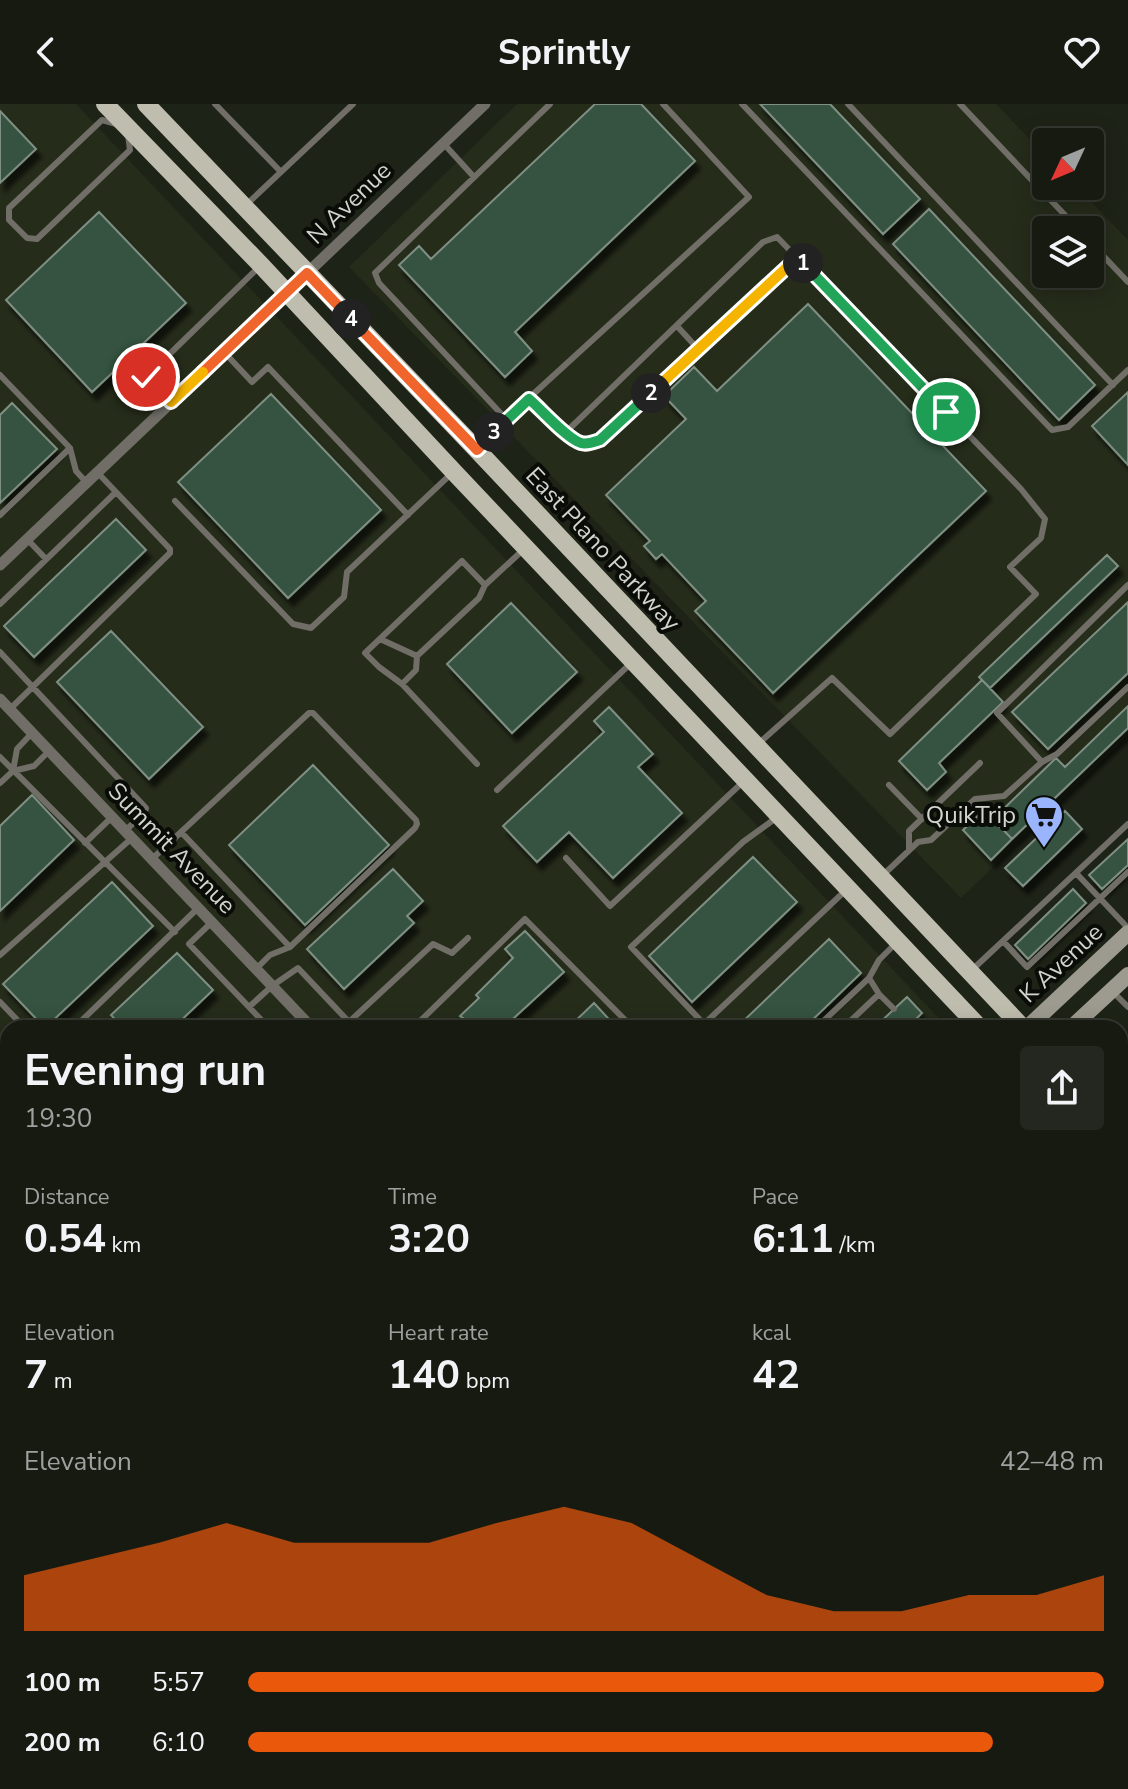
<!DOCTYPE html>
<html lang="en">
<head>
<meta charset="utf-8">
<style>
	body { margin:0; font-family:"Nunito Sans",sans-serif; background:#23271f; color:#f1f3f6; height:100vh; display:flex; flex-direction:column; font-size:30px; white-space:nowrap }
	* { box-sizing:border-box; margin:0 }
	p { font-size:26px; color:#9ea19f }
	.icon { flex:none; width:44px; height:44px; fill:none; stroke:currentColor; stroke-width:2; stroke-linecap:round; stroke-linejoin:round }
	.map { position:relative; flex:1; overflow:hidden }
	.drawer { position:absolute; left:0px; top:916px; width:1128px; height:770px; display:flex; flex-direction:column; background:#161a11; border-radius:24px 24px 0 0; box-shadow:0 4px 20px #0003,0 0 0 2px #353831 }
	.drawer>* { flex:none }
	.needle { width:52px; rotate:226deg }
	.fabs { position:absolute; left:1032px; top:24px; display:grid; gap:16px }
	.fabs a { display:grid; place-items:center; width:72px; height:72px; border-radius:8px; background:#161a11; box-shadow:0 4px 20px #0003,0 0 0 2px #353831; font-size:40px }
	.pin { position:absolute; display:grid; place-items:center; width:68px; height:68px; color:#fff; margin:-34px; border:4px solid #fff; border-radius:50%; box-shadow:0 2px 8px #0007 }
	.km { position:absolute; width:40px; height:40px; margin:-20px; border-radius:50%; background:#222; color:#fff; font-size:22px; line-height:40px; text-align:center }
	.round { display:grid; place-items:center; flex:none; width:84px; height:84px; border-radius:8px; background:#23271f }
	.summary { display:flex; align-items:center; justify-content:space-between; height:136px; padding:0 24px }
	h1 { font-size:44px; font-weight:700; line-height:60px }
	.metrics { display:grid; grid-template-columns:repeat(3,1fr); gap:12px; height:136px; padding:8px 24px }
	.metrics div { display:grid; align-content:center }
	.metrics b { font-size:40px; font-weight:700 }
	.metrics small { font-size:22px; font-weight:400 }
	.metrics p { font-size:22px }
	.chart { height:224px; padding:16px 24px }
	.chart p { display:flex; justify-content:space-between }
	.chart svg { width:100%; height:144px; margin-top:8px; fill:#ea580c; opacity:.7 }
	ul { padding:0 24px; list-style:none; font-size:26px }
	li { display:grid; grid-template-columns:128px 96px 1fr; align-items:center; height:60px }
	li i { height:20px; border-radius:10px; background:#ea580c }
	header { display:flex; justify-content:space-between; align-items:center; height:104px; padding:0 24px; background:#161a11; font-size:36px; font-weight:700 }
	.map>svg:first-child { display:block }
	.built { fill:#252c1a; fill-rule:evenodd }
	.building { fill:#365340; stroke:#7f8f84; stroke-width:2; filter:url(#shadow) }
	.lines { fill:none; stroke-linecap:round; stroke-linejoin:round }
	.path { stroke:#5a5f54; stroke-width:2; stroke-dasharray:6 4; stroke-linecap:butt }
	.service { stroke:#706e67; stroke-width:6 }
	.minor { stroke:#706e67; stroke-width:11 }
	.secondary { stroke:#9d9b8f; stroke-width:16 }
	.primary { stroke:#bfbdae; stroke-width:18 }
	.tram { stroke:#9b9f96; stroke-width:2 }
	.rail-casing { stroke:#9b9f96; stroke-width:7 }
	.rail { stroke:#090c07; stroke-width:4; stroke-dasharray:12; stroke-linecap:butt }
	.split-1-casing { stroke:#fff; stroke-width:16 }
	.split-2-casing { stroke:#fff; stroke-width:16 }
	.split-3-casing { stroke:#fff; stroke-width:16 }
	.split-4-casing { stroke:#fff; stroke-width:16 }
	.split-5-casing { stroke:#fff; stroke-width:16 }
	.split-6-casing { stroke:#fff; stroke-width:16 }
	.split-1 { stroke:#22a559; stroke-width:10 }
	.split-2 { stroke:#f5b400; stroke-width:10 }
	.split-3 { stroke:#22a559; stroke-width:10 }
	.split-4 { stroke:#f0652b; stroke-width:10 }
	.split-5 { stroke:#f0652b; stroke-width:10 }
	.split-6 { stroke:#f5b400; stroke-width:10 }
	.labels { text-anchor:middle; stroke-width:8; stroke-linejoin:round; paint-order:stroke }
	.street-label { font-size:24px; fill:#d1d5cd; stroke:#090c07 }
	.poi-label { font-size:24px; fill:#d1d5cd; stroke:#090c07; text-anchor:end }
</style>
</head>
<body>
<header><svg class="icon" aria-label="back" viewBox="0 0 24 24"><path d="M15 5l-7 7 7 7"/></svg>Sprintly<svg class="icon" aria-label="heart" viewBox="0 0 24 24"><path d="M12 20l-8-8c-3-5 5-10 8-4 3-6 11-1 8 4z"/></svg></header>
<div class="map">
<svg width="1128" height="1685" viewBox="0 0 1128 1685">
	<defs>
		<filter id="shadow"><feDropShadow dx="5" dy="8" stdDeviation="2" flood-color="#0009"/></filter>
	</defs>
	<rect width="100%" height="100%" fill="#1e2317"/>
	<path class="built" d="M0,0H76L948,924H8V1580L0,1572Z
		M517,0H996L1046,52V82H1076L1128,136V632L961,794L349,163ZM1046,126H1090V170H1046Z
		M1120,1092L1128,1100V1268L1120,1276Z
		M103,1678H189L181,1685H110Z
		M287,1678H812L818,1685H279Z"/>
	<path class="building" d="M595,0H641L695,57L515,228L532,247L505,273L399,161L419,142L431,155Z
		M760,0H830L920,95L883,130Z
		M0,7L36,45L0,79Z
		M929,105L1095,281L1059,316L893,140Z
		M99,108L186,199L92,288L6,196Z
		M808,200L986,387L773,589L695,507L706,497L662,450L656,455L644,442L650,437L606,391L686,315L664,292L694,263L717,287Z
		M1128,288V361L1092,322Z
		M271,290L381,406L288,494L178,378Z
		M12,299L57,345L0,399V311Z
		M116,415L146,446L34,553L4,522Z
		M1107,451L1118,462L990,584L979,573Z
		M1128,498V569L1048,645L1012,608Z
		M511,499L577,568L512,629L447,560Z
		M111,527L203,623L149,675L57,578Z
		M982,576L1003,598L939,659L946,668L927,686L899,657Z
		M1128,602V624L1012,735L993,715L1056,654L1065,663Z
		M609,603L653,650L638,663L682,709L613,774L569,728L537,758L503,722L604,628L594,617Z
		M313,661L389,741L305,821L229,741Z
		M32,691L74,736L0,807V722Z
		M984,706L1012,735L991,756L963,726Z
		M1065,707L1082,725L1023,782L1005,764Z
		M1128,735V761L1102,785L1089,771Z
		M753,753L797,798L692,898L649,852Z
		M393,765L423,797L407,812L414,819L344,885L307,845Z
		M112,778L153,822L45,924L3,880Z
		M1073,785L1086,799L1028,855L1015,841Z
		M525,827L564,868L503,924H452L463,914L460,912L479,894L476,891L513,854L505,845Z
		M829,835L861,869L804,924H736Z
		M177,849L213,886L173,924H123L111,911Z
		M907,893L922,909L907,924H874Z
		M594,899L617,924H568Z
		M8,1038V1082L0,1074V1045Z
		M1120,1153L1128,1161V1235L1120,1227Z
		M1128,1374V1425L1120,1417V1382Z
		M1120,1490L1128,1498V1563L1120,1555Z
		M314,1678H352L358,1685H306Z
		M352,1678H379L386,1685H358Z
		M518,1678H532L539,1685H511Z
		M556,1678H609L602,1685H563Z
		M646,1678H672L664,1685H653Z
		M1024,1678H1062L1069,1685H1017Z"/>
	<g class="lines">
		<path class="path" d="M1120,1287L1128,1280
			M691,1685L699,1678"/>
		<path class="service" d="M215,0L281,68
			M742,0L1052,326L1068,323L1128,266
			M848,0L1113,281
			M960,0L1079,126
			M102,16L127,23L130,46L37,135L27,134L9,116V104Z
			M444,40L474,73
			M246,101L353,0
			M1090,138L1128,178
			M677,222L698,245
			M224,248L252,278L268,263L408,411
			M0,271L70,344L76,367L86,378
			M529,295L565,329L763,138L777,133L1021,385L1045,415L1041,434L1010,463L1036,490L890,630L832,574L757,641
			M171,298L146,273L259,163
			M506,315L379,179L375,169L550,0
			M565,329C580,339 583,342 600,336L797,154
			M479,344L506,315L749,93L663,0
			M175,397L293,520L311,524L344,493L347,468L452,369
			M0,411L70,344
			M27,435L46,455
			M0,500L116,388L97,368
			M380,535L417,552L479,494L485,481L523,446
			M0,548L146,704L145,708L125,727
			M402,580L416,566L417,552
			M10,605L170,449V445L116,388
			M0,653L175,828
			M1042,658L997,609L1128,481
			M477,660L402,580L379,563L365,549L462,457L485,481
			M13,667L17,645L32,629
			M0,679L13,667L34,662L49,647
			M889,681L922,715
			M497,686L630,560
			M776,714L743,738L631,843L704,920L846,786
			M181,728L290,843
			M85,739L112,713
			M909,746V727L980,659
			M566,754L610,802L744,677
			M152,755L309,609H313L416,716L417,720L415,724L290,843L270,851L256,865
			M1076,769L1128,824
			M883,771L918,738L931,736L975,695L1004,692L1042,658L1057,650L1128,583
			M212,818L189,840L269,924
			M1003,837L1027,863L1128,768
			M0,851L132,734
			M973,865L1128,720
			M869,874L879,890L894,905
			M1114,889L1128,903
			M0,898L25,924
			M249,903L272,882L298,864L349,918L344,924
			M349,918L433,840L452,849L468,834
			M910,922L912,924
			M74,924L198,804
			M413,924L525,815L633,924
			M816,924L869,874L879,856L895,840
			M843,924L879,890
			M0,1013L8,1004
			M1120,1121L1128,1129
			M0,1136L8,1128
			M1120,1256L1128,1248
			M1120,1369L1128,1361
			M1120,1459L1128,1467
			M0,1528L8,1521
			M0,1560L8,1569
			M1120,1593L1128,1601
			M1120,1644L1128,1637
			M144,1678L151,1685
			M392,1678L397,1684H407L413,1678
			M543,1678L550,1685
			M998,1678L999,1685
			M1099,1678L1105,1685
			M166,1685L175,1678"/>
		<path class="minor" d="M0,461L485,0
			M0,595L312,924
			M1120,1062L1128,1055
			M0,1153L8,1162
			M461,1685L469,1678"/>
		<path class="secondary" d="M1027,924L1128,829
			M1071,924L1128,871
			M201,1685L209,1678
			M251,1685L259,1678"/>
		<path class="primary" d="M105,0L261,161L454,368L980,924
			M146,0L477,346L1023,924
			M1120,1027L1128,1035
			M1120,1071L1128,1079"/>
		<path class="tram" d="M1120,1311L1128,1304
			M719,1685L727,1678"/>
		<defs>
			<path id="rail" d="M1120,1341L1128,1334
				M758,1685L766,1678"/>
		</defs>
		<use href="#rail" class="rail-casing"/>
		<use href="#rail" class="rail"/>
	</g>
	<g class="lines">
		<defs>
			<path id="split-1" d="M803,159L946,308"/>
			<path id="split-2" d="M651,289L797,154L803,159"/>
			<path id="split-3" d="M494,328L529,295C541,305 567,335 581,339C587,341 594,338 600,336L651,289"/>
			<path id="split-4" d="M351,215L477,346L494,328"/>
			<path id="split-5" d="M203,268L307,169L351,215"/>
			<path id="split-6" d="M146,273L171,298L203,268"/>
		</defs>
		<use href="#split-1" class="split-1-casing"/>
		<use href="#split-2" class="split-2-casing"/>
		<use href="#split-3" class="split-3-casing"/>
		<use href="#split-4" class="split-4-casing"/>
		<use href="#split-5" class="split-5-casing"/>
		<use href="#split-6" class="split-6-casing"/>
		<use href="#split-1" class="split-1"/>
		<use href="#split-2" class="split-2"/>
		<use href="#split-3" class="split-3"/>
		<use href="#split-4" class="split-4"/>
		<use href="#split-5" class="split-5"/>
		<use href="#split-6" class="split-6"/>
	</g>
	<defs>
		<symbol id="supermarket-pin" viewBox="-11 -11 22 30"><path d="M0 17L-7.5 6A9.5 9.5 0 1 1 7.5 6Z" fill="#9ab5fd" stroke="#090c07"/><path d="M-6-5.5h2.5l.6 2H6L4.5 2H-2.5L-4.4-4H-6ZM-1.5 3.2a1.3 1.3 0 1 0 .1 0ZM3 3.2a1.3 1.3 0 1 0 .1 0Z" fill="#111"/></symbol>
	</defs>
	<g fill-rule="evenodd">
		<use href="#supermarket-pin" x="1022" y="689" width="44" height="60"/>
	</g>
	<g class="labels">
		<g class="street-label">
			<text transform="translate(349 99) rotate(-44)" y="8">N Avenue</text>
			<text transform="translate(603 445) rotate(47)" y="8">East Plano Parkway</text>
			<text transform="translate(172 744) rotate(46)" y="8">Summit Avenue</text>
			<text transform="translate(1061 859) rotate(-43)" y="8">K Avenue</text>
		</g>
		<g class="poi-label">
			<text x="1016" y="719">QuikTrip</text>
		</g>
	</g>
</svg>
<div class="fabs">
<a><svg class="needle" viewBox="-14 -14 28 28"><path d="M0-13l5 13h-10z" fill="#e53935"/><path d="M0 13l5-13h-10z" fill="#9ea19f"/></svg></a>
<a><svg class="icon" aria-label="layers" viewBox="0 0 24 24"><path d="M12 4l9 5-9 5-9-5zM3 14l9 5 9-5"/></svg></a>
</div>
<div class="pin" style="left:946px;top:308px;background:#1e9e55"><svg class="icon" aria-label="arrive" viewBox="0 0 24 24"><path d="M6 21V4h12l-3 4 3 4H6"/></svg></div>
<div class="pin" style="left:146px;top:273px;background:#d93025"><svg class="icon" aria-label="check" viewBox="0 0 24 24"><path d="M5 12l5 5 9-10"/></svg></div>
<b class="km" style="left:803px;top:159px">1</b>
<b class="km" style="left:651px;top:289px">2</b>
<b class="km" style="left:494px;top:328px">3</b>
<b class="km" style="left:351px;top:215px">4</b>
<section class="drawer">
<div class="summary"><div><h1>Evening run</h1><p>19:30</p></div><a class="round"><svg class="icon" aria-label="share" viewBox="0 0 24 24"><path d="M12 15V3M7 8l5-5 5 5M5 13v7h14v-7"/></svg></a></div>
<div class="metrics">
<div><p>Distance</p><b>0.54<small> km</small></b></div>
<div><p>Time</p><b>3:20</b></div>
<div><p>Pace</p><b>6:11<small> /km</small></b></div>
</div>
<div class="metrics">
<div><p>Elevation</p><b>7<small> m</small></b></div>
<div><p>Heart rate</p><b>140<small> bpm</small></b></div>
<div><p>kcal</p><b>42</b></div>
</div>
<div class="chart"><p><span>Elevation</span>42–48 m</p>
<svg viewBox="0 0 160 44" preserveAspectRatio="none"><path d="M0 44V27L10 22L20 17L30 11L40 17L50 17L60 17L70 11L80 6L90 11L100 22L110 33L120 38L130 38L140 33L150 33L160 27V44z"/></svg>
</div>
<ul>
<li><b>100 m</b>5:57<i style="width:100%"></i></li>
<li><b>200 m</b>6:10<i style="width:87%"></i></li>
</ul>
</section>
</div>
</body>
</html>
